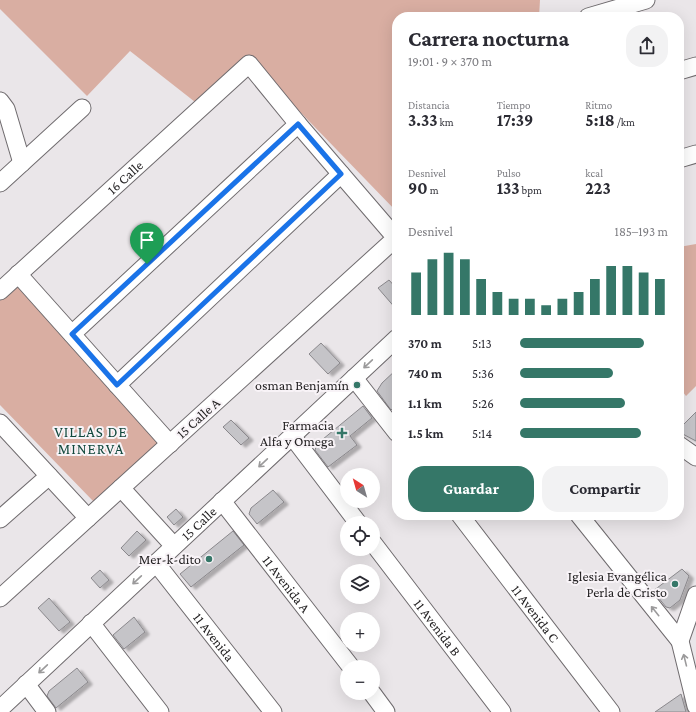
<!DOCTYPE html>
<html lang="es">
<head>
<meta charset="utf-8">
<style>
	body { margin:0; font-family:"Crimson Pro",serif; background:#f2f2f3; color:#2b2b33; height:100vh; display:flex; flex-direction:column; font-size:15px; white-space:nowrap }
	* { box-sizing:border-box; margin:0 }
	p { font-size:13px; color:#7c7c81 }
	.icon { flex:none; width:22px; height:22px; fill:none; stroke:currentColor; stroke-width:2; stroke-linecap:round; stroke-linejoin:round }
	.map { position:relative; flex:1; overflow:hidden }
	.drawer { position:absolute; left:392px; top:12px; width:292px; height:508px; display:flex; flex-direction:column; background:#fff; border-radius:16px; box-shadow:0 4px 16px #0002 }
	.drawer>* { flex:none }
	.needle { width:26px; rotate:323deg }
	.fabs { position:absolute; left:340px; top:468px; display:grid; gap:8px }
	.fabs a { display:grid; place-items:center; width:40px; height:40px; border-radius:50%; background:#fff; box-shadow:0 4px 16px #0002; font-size:20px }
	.pin { position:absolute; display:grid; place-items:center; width:34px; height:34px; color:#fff; margin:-41px -17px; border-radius:50% 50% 50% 0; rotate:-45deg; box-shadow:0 0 4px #0007 }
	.pin .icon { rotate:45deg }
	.round { display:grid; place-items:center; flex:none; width:42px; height:42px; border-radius:16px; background:#f2f2f3 }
	.head { display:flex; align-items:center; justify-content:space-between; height:68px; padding:0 16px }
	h1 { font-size:22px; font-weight:700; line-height:30px }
	.stats { display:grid; grid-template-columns:repeat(3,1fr); gap:6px; height:68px; padding:4px 16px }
	.stats div { display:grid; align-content:center }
	.stats b { font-size:17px; font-weight:700 }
	.stats small { font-size:11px; font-weight:400 }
	.stats p { font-size:11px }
	.chart { height:112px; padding:8px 16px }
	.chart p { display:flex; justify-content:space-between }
	.chart svg { width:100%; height:72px; margin-top:4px; stroke:#357768; stroke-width:6 }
	.primary-button { display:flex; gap:8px; margin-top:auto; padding:8px 16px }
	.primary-button a { flex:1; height:46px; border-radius:16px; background:#357768; color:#fff; font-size:16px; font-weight:700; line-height:46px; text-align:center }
	.primary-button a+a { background:#f2f2f3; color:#2b2b33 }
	ul { padding:0 16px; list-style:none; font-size:13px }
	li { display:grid; grid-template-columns:64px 48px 1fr; align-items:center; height:30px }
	li i { height:10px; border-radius:5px; background:#357768 }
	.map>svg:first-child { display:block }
	.green { fill:#d9aea2 }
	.building { fill:#c5c4c8; stroke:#8a888c; filter:url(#shadow) }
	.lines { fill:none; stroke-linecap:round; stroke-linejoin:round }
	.minor-casing { stroke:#6f6b6e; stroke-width:19 }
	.minor { stroke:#fff; stroke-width:17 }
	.oneway { stroke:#9b9a9b }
	.route-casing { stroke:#fff; stroke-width:8 }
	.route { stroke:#1a73e8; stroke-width:5 }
	.poi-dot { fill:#357768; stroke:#f8f3f7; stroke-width:1.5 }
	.labels { text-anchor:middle; stroke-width:4; stroke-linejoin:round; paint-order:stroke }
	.street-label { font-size:14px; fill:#211f20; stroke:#f8f3f7 }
	.poi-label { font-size:14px; fill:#211f20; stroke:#f8f3f7; text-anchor:end }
	.neighbourhood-label { font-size:15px; letter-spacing:1px; fill:#11493d; stroke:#f8f3f7 }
</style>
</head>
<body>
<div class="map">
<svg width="696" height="712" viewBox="0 0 696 712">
	<defs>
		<filter id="shadow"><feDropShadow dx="4.5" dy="2.5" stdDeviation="1" flood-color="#0004"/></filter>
	</defs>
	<rect width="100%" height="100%" fill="#eae6e9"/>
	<path class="green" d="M0,0H540L539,17H397V212L250,60L204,109L130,51L87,96L0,9Z
		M696,244V386L686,396L679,387V247Z
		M18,281L162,439L94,502L0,405V299Z"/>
	<path class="building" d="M389,280L397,289V310L378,288Z
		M321,343L340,363L328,374L309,354Z
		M397,369V404L391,410L377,391L382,383Z
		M363,406L372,418L350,436L357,445L328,467L315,450L317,444Z
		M696,412V441L679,432V429Z
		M231,420L249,438L241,445L223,427Z
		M273,490L284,502L257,524L249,514L251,508Z
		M176,509L183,517L174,525L167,517Z
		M137,531L146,540L129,556L121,548Z
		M233,531L244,545L191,587L180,574Z
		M682,569L689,576L680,600L670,608L666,607L653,591Z
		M100,570L109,580L100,588L91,578Z
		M49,598L70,622L59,631L38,608Z
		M134,617L145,632L124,649L113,635Z
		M77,668L88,682L56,708L47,696L49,691Z
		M681,694L686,712H655Z"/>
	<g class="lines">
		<defs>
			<g id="minor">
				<path d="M588,17L646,0"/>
				<path d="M679,71L696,66"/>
				<path d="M0,101L6,109L22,163"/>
				<path d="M679,159L696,154"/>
				<path d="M0,183L82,108"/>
				<path d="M18,274L170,444"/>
				<path id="s1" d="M0,291L249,64L298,124L396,238L0,598"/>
				<path d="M72,334L298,124"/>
				<path d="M354,378L397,433"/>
				<path d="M117,385L341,174"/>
				<path d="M0,423L88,518"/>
				<path d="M292,436L358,523"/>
				<path d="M679,445L696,457"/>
				<path d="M121,488L174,546"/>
				<path id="s2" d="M222,501L351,667"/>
				<path id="s3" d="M460,515L611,712"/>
				<path d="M579,515L680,641"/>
				<path d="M0,519L49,476"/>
				<path id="s4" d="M373,543L502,712"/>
				<path id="s5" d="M156,563L273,712"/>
				<path d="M696,595L680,641L696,706"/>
				<path d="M91,623L160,712"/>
				<path d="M26,684L47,712"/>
				<path d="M372,693L386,712"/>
				<path id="s6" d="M0,709L397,338"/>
			</g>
		</defs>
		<use href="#minor" class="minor-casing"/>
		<use href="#minor" class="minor"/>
	</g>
	<defs><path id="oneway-shaft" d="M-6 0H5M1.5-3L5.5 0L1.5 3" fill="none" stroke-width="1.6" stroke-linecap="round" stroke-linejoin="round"/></defs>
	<g class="oneway">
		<use href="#oneway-shaft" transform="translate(368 364) rotate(137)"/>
		<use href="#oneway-shaft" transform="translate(263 463) rotate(137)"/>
		<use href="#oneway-shaft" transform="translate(137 580) rotate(137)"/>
		<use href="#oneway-shaft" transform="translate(655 611) rotate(-129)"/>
		<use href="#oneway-shaft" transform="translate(685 660) rotate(-104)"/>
		<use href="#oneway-shaft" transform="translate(43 669) rotate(137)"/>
	</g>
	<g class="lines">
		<defs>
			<path id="route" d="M298,124L341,174L117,385L72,334Z"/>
		</defs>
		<use href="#route" class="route-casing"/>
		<use href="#route" class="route"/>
	</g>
	<g class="poi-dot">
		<circle cx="357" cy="385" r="4"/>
		<path d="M340 427h4v4h4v4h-4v4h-4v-4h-4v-4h4z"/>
		<circle cx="209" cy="559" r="4"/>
		<circle cx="675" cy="584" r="4"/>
	</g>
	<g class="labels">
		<g class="street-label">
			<text dy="5" stroke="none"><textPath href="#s1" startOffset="169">16 Calle</textPath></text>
			<text transform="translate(198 418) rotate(-42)" y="5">15 Calle A</text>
			<text dy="5" stroke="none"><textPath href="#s6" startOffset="272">15 Calle</textPath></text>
			<text dy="5" stroke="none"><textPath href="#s2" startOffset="105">11 Avenida A</textPath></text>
			<text dy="5" stroke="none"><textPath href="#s3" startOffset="124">11 Avenida C</textPath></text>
			<text dy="5" stroke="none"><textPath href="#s4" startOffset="106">11 Avenida B</textPath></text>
			<text dy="5" stroke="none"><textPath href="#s5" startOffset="94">11 Avenida</textPath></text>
		</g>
		<g class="poi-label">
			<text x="349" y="390">osman Benjamín</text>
			<text x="334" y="430">Farmacia<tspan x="334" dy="16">Alfa y Omega</tspan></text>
			<text x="201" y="564">Mer-k-dito</text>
			<text x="667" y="581">Iglesia Evangélica<tspan x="667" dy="16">Perla de Cristo</tspan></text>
		</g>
		<g class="neighbourhood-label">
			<text x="91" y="437">VILLAS DE<tspan x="91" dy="17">MINERVA</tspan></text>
		</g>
	</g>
</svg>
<div class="fabs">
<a><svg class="needle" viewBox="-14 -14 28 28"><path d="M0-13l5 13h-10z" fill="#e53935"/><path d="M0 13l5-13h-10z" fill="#7c7c81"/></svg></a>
<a><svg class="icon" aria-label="locate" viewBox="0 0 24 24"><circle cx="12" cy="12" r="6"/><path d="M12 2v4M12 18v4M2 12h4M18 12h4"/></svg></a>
<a><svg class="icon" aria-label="layers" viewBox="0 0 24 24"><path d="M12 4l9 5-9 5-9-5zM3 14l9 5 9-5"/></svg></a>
<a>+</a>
<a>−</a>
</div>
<div class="pin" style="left:147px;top:264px;background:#1e9e55"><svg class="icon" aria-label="arrive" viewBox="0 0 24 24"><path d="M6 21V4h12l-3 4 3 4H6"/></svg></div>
<section class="drawer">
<div class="head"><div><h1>Carrera nocturna</h1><p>19:01 · 9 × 370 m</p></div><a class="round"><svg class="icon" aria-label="share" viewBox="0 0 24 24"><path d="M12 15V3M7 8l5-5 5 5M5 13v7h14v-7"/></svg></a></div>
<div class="stats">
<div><p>Distancia</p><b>3.33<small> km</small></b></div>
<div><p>Tiempo</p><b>17:39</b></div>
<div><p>Ritmo</p><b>5:18<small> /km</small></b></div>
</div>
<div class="stats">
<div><p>Desnivel</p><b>90<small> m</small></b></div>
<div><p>Pulso</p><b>133<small> bpm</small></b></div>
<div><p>kcal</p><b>223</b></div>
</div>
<div class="chart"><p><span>Desnivel</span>185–193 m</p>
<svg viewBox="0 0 160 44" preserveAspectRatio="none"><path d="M5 44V18M15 44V10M25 44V6M35 44V10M45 44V22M55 44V30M65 44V34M75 44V34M85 44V38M95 44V34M105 44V30M115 44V22M125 44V14M135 44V14M145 44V18M155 44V22"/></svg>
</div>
<ul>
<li><b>370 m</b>5:13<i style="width:84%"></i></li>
<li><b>740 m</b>5:36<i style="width:63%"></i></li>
<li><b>1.1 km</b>5:26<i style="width:71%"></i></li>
<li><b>1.5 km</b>5:14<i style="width:82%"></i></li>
</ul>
<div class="primary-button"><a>Guardar</a><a>Compartir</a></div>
</section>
</div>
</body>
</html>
